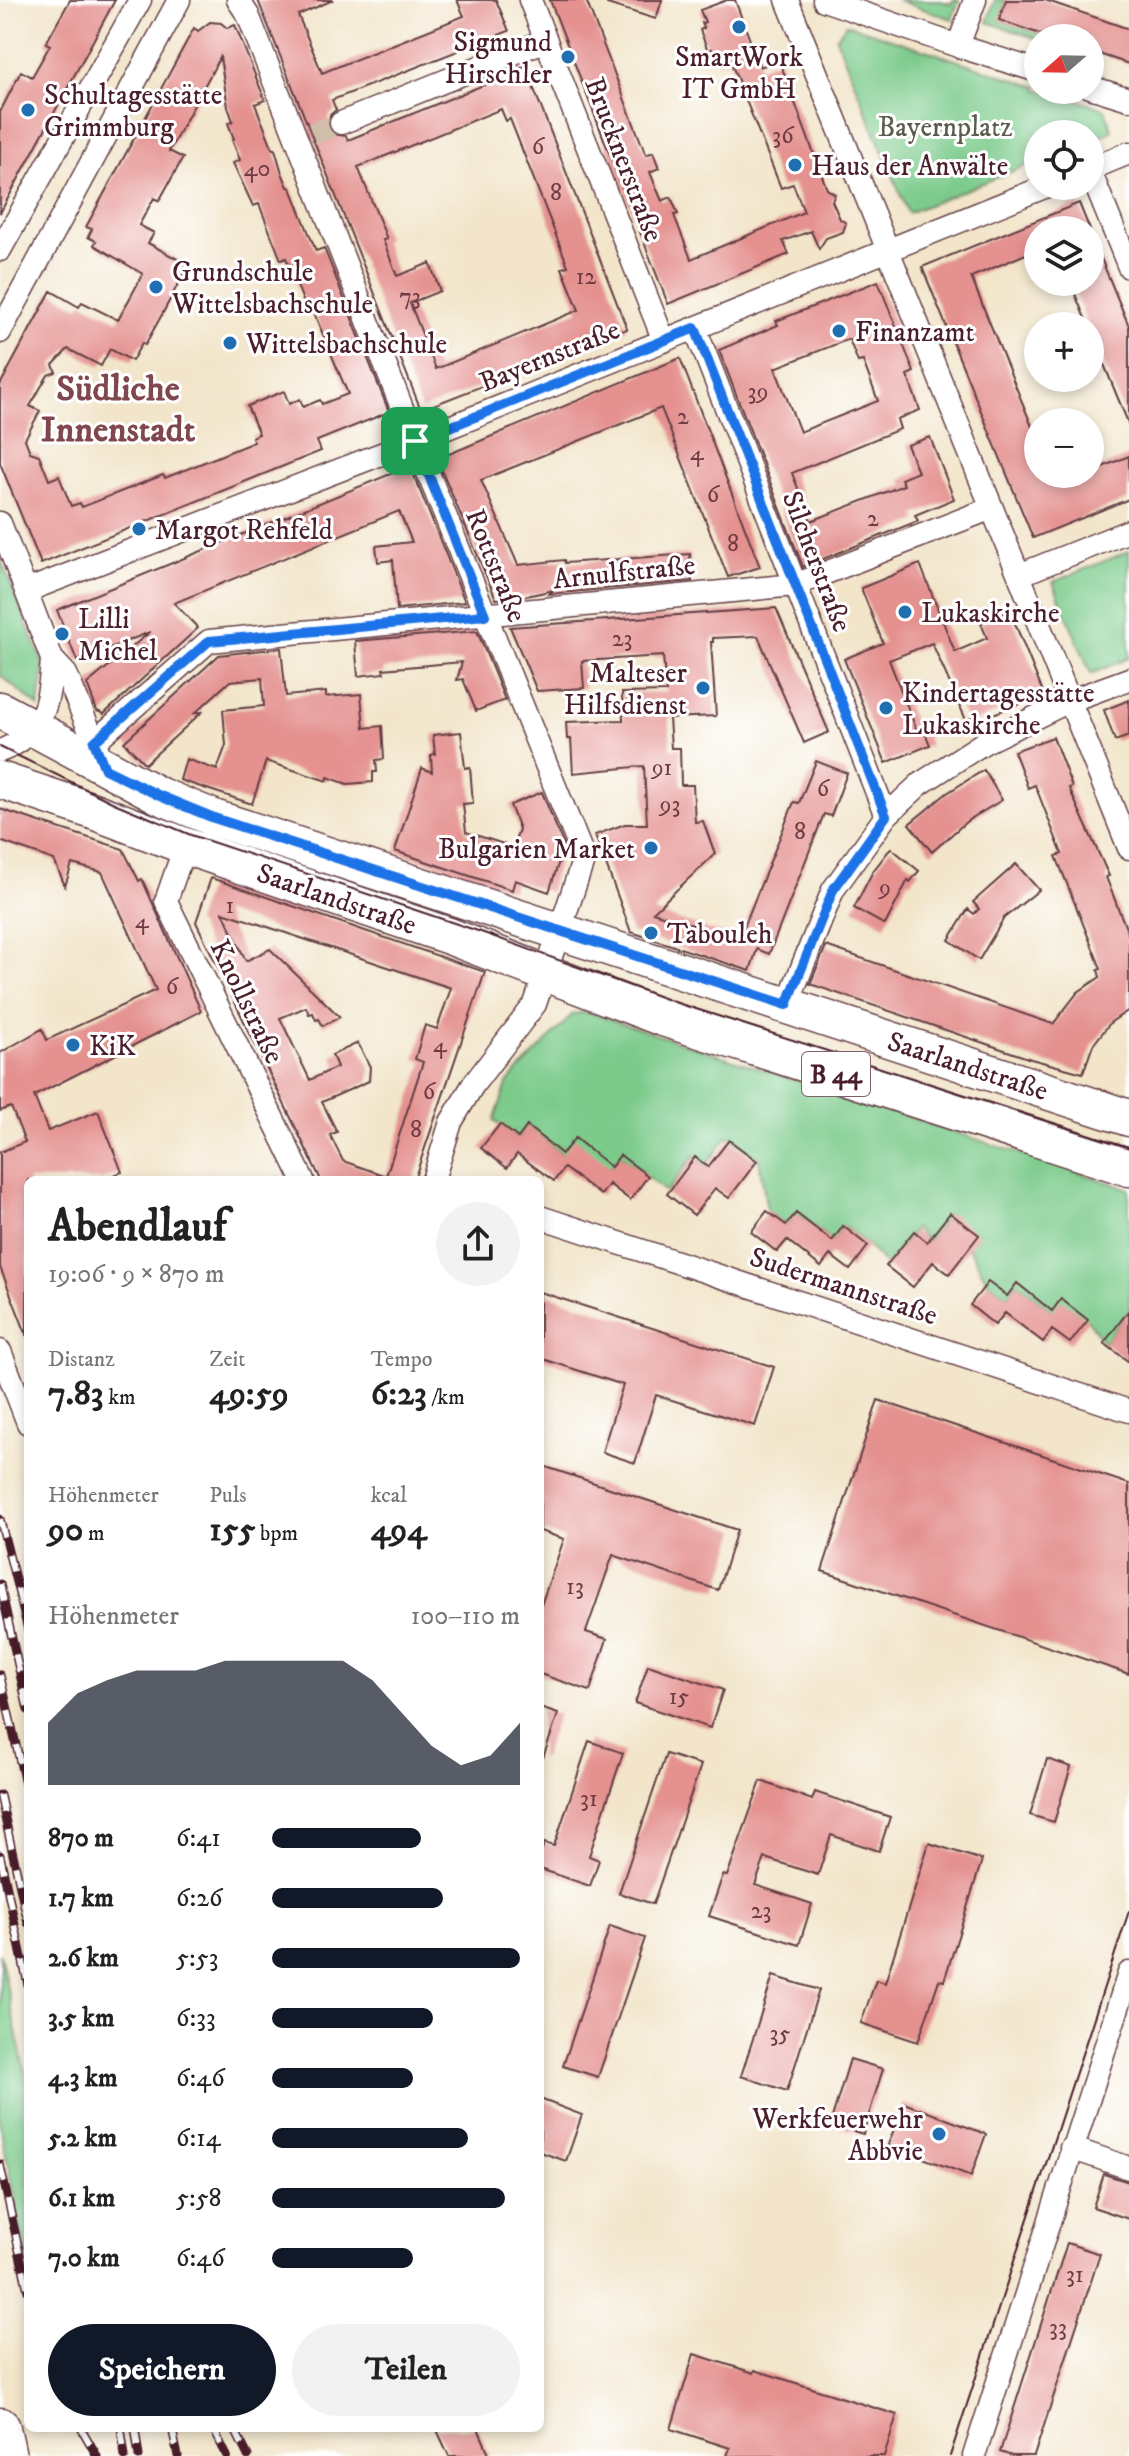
<!DOCTYPE html>
<html lang="de">
<head>
<meta charset="utf-8">
<style>
	body { margin:0; font-family:"IM FELL DW Pica",serif; background:#f2f2f2; color:#222; height:100vh; display:flex; flex-direction:column; font-size:30px; white-space:nowrap }
	* { box-sizing:border-box; margin:0 }
	p { font-size:26px; color:#767676 }
	.icon { flex:none; width:44px; height:44px; fill:none; stroke:currentColor; stroke-width:2; stroke-linecap:round; stroke-linejoin:round }
	.map { position:relative; flex:1; overflow:hidden }
	.side { position:absolute; left:24px; top:1176px; width:520px; height:1256px; display:flex; flex-direction:column; background:#fff; border-radius:12px; box-shadow:0 4px 12px #0003 }
	.side>* { flex:none }
	.needle { width:52px; rotate:250deg }
	.tools { position:absolute; left:1024px; top:24px; display:grid; gap:16px }
	.tools a { display:grid; place-items:center; width:80px; height:80px; border-radius:50%; background:#fff; box-shadow:0 4px 12px #0003; font-size:40px }
	.pin { position:absolute; display:grid; place-items:center; width:68px; height:68px; color:#fff; margin:-34px; border-radius:16px; box-shadow:0 4px 12px #0006 }
	.round { display:grid; place-items:center; flex:none; width:84px; height:84px; border-radius:42px; background:#f2f2f2 }
	.headline { display:flex; align-items:center; justify-content:space-between; height:136px; padding:0 24px }
	h1 { font-size:44px; font-weight:700; line-height:60px }
	.metrics { display:grid; grid-template-columns:repeat(3,1fr); gap:12px; height:136px; padding:8px 24px }
	.metrics div { display:grid; align-content:center }
	.metrics b { font-size:34px; font-weight:700 }
	.metrics small { font-size:22px; font-weight:400 }
	.metrics p { font-size:22px }
	.chart { height:224px; padding:16px 24px }
	.chart p { display:flex; justify-content:space-between }
	.chart svg { width:100%; height:144px; margin-top:8px; fill:#111827; opacity:.7 }
	.cta { display:flex; gap:16px; margin-top:auto; padding:16px 24px }
	.cta a { flex:1; height:92px; border-radius:48px; background:#111827; color:#fff; font-size:32px; font-weight:700; line-height:92px; text-align:center }
	.cta a+a { background:#f2f2f2; color:#222 }
	ul { padding:0 24px; list-style:none; font-size:26px }
	li { display:grid; grid-template-columns:128px 96px 1fr; align-items:center; height:60px }
	li i { height:20px; border-radius:10px; background:#111827 }
	.map>svg:first-child { display:block }
	.green { fill:#7ccb8b; stroke:#63755b; stroke-width:2 }
	.building { fill:#e4918f; fill-rule:evenodd }
	.lines { fill:none; stroke-linecap:round; stroke-linejoin:round }
	.street-tunnel { stroke:#d0bdaa; stroke-width:22; stroke-dasharray:22 11; stroke-linecap:butt }
	.street-casing { stroke:#633d43; stroke-width:25 }
	.primary-casing { stroke:#633d43; stroke-width:39 }
	.highway-casing { stroke:#633d43; stroke-width:43 }
	.street { stroke:#fff; stroke-width:22 }
	.primary { stroke:#fff; stroke-width:36 }
	.highway { stroke:#fff; stroke-width:40 }
	.tram { stroke:#4a1f2b; stroke-width:2 }
	.rail-casing { stroke:#4a1f2b; stroke-width:9 }
	.rail { stroke:#fff; stroke-width:6; stroke-dasharray:18; stroke-linecap:butt }
	.route-casing { stroke:#fff; stroke-width:16 }
	.route { stroke:#1a73e8; stroke-width:10 }
	.poi-dot { fill:#1f6fb2; stroke:#fff; stroke-width:3 }
	.labels { text-anchor:middle; stroke-width:6; stroke-linejoin:round; paint-order:stroke }
	.number-label { font-size:24px; fill:#703c44 }
	.shield { fill:#fff; stroke:#80626b; stroke-width:2 }
	.shield-label { font-size:26px; font-weight:bold; fill:#4a1f2b }
	.poi-label { font-size:28px; fill:#4a1f2b; stroke:#fff; text-anchor:start }
	.park-label { font-size:28px; fill:#5c5b4d; stroke:#fff }
	.street-label { font-size:28px; fill:#4a1f2b; stroke:#fff }
	.district-label { font-size:36px; font-weight:bold; fill:#80474e; stroke:#fff }
</style>
</head>
<body>
<div class="map">
<svg width="1129" height="2456" viewBox="0 0 1129 2456">
	<rect width="100%" height="100%" fill="#fff"/>
	<filter id="ink" filterUnits="userSpaceOnUse"><feTurbulence type="fractalNoise" baseFrequency=".0125" numOctaves="2"/><feDisplacementMap in="SourceGraphic" scale="16" xChannelSelector="R" yChannelSelector="G"/><feConvolveMatrix kernelMatrix="1 2 1 2 8 2 1 2 1" color-interpolation-filters="sRGB"/></filter>
	<filter id="wash" filterUnits="userSpaceOnUse"><feTurbulence type="fractalNoise" baseFrequency=".006" numOctaves="4" result="noise"/><feDisplacementMap in="SourceGraphic" scale="32" xChannelSelector="R" yChannelSelector="G"/><feGaussianBlur stdDeviation="1.8" result="paint"/><feColorMatrix in="noise" values="0 0 0 0 0 0 0 0 0 0 0 0 0 0 0 0 0 1.4 0 .05"/><feComposite in="paint" operator="in"/></filter>
	<g filter="url(#wash)">
		<rect width="100%" height="100%" fill="#f2e5ca"/>
		<path class="green" d="M897,0H938L951,4L953,0H959L952,19Z
			M995,0H1006L1000,20L1053,38L1038,39L987,22Z
			M846,24L1038,87V90H1046L1105,109L1112,131L1090,140V134H1038V161L908,213L836,38Z
			M1129,551V658L1091,674L1053,582Z
			M0,558L44,666L39,707L0,675Z
			M587,1012L1129,1189V1310L1104,1343L1088,1320L1052,1311L1017,1283L1007,1296L988,1282L950,1214L927,1242L915,1228L886,1266L868,1246L843,1226L832,1241L797,1213L786,1225L767,1211L759,1159L728,1136L706,1165L694,1156L666,1192L620,1155L611,1167L562,1154L527,1126L518,1138L494,1121L508,1082L573,1014Z
			M0,1954L28,2087V2265L0,2126Z"/>
		<g id="blocks">
			<path class="building" d="M70,0H115L0,213V112L21,71L32,77L50,45L46,43Z
				M258,0H333L298,15L322,73L464,16L457,0H496L509,31L332,100L336,110L330,115L328,128L333,134L346,136L348,140L491,82L490,80L525,66L627,329L421,410ZM501,109L506,121L510,119L568,266L562,268L579,310L436,369L410,303L440,291L430,263L397,276L383,240L387,239L358,167Z
				M550,0H586L646,155L653,152L659,168L650,172L656,187L662,201L671,197L678,214L674,215L691,259L804,212L793,184L781,188L729,58L720,62L717,52L714,54L712,49L708,51L700,30L704,28L702,23L705,22L700,10L727,0H735L760,67L779,60L827,189L835,194L832,201L840,219L846,223L843,232L826,238L819,249L811,231L783,241L789,254L668,304Z
				M607,0H662L656,19L607,4Z
				M1006,0H1045L1129,29V64L1090,51V38H1052L999,20Z
				M210,22L221,23L227,28L235,25L265,100L255,104L273,149H275L282,173L288,187L291,188L316,251L324,248L389,412L317,441L321,451L41,564L0,463V385L51,291L79,307L82,302L118,320L143,274L94,245L96,241L88,237L92,229L86,227L194,28L198,31ZM220,57L228,107L233,121L228,123L234,139L232,140L240,160L233,163L253,206L259,204L281,260L286,258L304,303L309,301L348,394L322,404L320,400L303,407L300,399L289,404L284,391L267,398L247,406L259,434L252,437L254,442L165,478L163,475L82,507L80,503L71,506L59,476L49,480L39,455L30,452L25,439L40,411L30,406L48,375L56,372L53,365L68,349L101,366L110,349L132,361L142,343L145,345L164,311L188,265L148,243L154,233L139,225L154,198L159,201L183,158L169,151Z
				M1079,203L1090,230H1038V249L971,277L1038,441V474H1051L1056,486L1129,456V499L1033,538L922,267Z
				M1090,232L1129,326V425L1070,282H1090Z
				M878,281L914,372L907,375L920,410L897,419L900,429L792,473L811,521L904,485L901,479L918,472L907,445L930,437L954,499L915,515L918,521L803,567L719,350L778,325L776,321ZM849,339L858,362L863,361L878,401L800,432L775,368Z
				M680,358L760,567L728,577L661,408L481,480L518,565L564,560L565,563L690,554L692,581L549,594L554,590L522,597L496,599L437,459Z
				M410,466L465,602L397,609L393,560L378,562L376,546L412,542L399,511L174,603L198,628L104,714L97,711L87,684L150,632L77,661L57,610Z
				M920,564L955,652L987,638L981,623L1010,611L1044,695L974,721L973,717L966,720L932,643L889,660L918,733L924,730L930,745L886,763L844,659L883,643L861,588Z
				M776,608L829,732L804,743L758,636L713,638V642H711L716,716L669,718L671,748H680L681,785H693L695,822L703,821L715,854L653,912L739,939L794,802L799,803L816,761L847,773L831,816L824,814L769,954L757,949L750,971L631,932L595,835L625,824H647L644,766L573,773L571,739H567L566,722L623,720L622,693L666,692L663,656L582,661L584,688L537,691L510,627Z
				M477,631L505,700L476,711L463,679L457,680L462,662L383,669L384,673L358,676L355,641Z
				M281,648L286,696L326,692V697L361,694L364,728L382,726L384,759L376,760L377,772H373V782L347,784L328,777L327,781L266,761L252,804L180,780L186,759L217,770L226,745L223,710L264,706L262,678L230,681L195,713L202,712L145,764L124,742L219,655Z
				M1129,700V736L1115,741L1104,710Z
				M461,732L465,768L470,767L473,803L463,804L466,832L513,847L519,829L510,805L542,792L564,846L549,892L515,880L512,890L395,851L422,768L432,772L431,755L435,754L433,735Z
				M1053,737L1072,787L1069,788L1109,876L1106,877L1129,936V1010L1111,1022L1093,1045L1083,1073L1031,1059L810,984L826,946L1053,1024L1078,992L1100,977L1098,970L1101,969L1056,856L1062,854L1035,785L1028,788L1014,751Z
				M984,770L1002,800L967,821L932,852L909,824L947,793Z
				M0,809L123,849L139,881L142,879L201,1011L34,1096L48,1131L98,1111L122,1172L101,1180H28L27,1336L0,1267V1152L25,1142L11,1107L0,1111V1053L42,1029L47,1040L156,990L102,872L72,864L65,886L54,860L0,841Z
				M891,848L919,871L910,882L908,880L885,925L854,908L873,871Z
				M1016,864L1039,890L1004,918L979,960L949,940L968,909L974,914L979,909L973,902Z
				M211,878L485,972L414,1180H321L196,922ZM223,912L451,988L437,1029L425,1025L415,1059L423,1062L386,1176L343,1161L330,1135L337,1132L322,1102L369,1081L370,1067L358,1043L332,1055L337,1067L310,1080L280,1018L306,1007L309,1014L313,1013L316,1020L319,1019L323,1026L340,1017L270,949L246,961Z
				M500,1124L518,1138L527,1126L562,1154L575,1138L611,1167L620,1155L648,1176L630,1200L609,1184L601,1195L564,1168L554,1181L517,1154L507,1168L481,1148Z
				M729,1140L757,1161L729,1198L715,1188L694,1215L667,1194L695,1157L708,1167Z
				M767,1211L786,1225L796,1213L832,1241L843,1226L868,1246L850,1270L830,1255L821,1267L787,1240L777,1252L751,1232Z
				M950,1213L979,1235L949,1274L933,1262L913,1287L886,1266L914,1231L927,1242Z
				M988,1282L1007,1296L1017,1283L1052,1311L1061,1299L1088,1320L1070,1343L1052,1330L1043,1342L1005,1313L995,1325L970,1305Z
				M540,1292L774,1367L755,1426L656,1395L635,1463L602,1452L623,1385L540,1358Z
				M1129,1310V1362L1104,1343Z
				M878,1400L1129,1484V1674L822,1571Z
				M540,1465L737,1530L718,1590L613,1555L586,1632L607,1639L590,1691L540,1674V1608L564,1539L540,1531Z
				M648,1665L723,1690L710,1728L635,1703Z
				M540,1708L558,1714L543,1758H540Z
				M589,1741L623,1753L589,1856L599,1860L590,1886L540,1869V1856L544,1843L554,1846Z
				M666,1754L701,1765L653,1904L619,1893Z
				M1047,1759L1071,1767L1054,1822L1030,1815Z
				M761,1781L812,1800L815,1792L890,1817L879,1851L831,1835L818,1875L765,1858L755,1885L812,1904L799,1945L709,1916L723,1875L727,1876Z
				M929,1843L982,1860L944,1981L939,1980L918,2042L861,2023L876,1980L885,1983Z
				M610,1926L645,1938L598,2077L563,2066Z
				M773,1976L819,1990L787,2091L741,2076Z
				M850,2059L883,2069L863,2134L830,2124Z
				M540,2099L582,2115L566,2161L540,2152Z
				M904,2103L986,2134L971,2176L888,2145Z
				M1104,2174L1129,2182V2219L1093,2207Z
				M1067,2243L1100,2254L1034,2456H1012L1000,2452Z
				M694,2354L754,2373L755,2370L897,2415L884,2456H727L730,2448L671,2429Z
				M436,2428H478L490,2456H449Z"/>
		</g>
	</g>
	<g filter="url(#ink)">
		<use href="#blocks" fill-opacity="0" stroke="#633d43" stroke-width="2"/>
		<g class="lines">
			<path class="street-tunnel" d="M312,134L341,123"/>
			<defs>
				<path id="street" d="M238,0L248,15L415,441L584,858L535,1004L473,1085L451,1122L433,1180
					M530,0L664,341
					M787,0L1129,848
					M824,0L958,46L1038,71
					M958,46L975,0
					M1090,87L1129,99
					M341,123L546,40
					M1090,169L1129,153
					M1090,171L1129,267
					M0,250L140,0
					M695,328L886,816
					M0,332L179,0
					M0,523L52,659L66,674L99,753
					M1019,575L1129,531
					M26,591L415,441L1047,186
					M94,742L209,641L795,585L992,508
					M0,751C45,734 49,702 52,659
					M185,846L166,901L303,1180
					M787,1005L833,890L886,816L920,784L985,742L1069,701L1129,679
					M540,1217L1129,1411
					M0,1351L28,1423
					M1071,2148L1129,2168
					M974,2456L1129,1973"/>
				<path id="primary" d="M0,710L160,796L214,818L1129,1118
					M0,780L93,811L185,846L449,936L660,1017L1129,1168"/>
				<path id="highway" d="M0,2428L6,2456"/>
			</defs>
			<use href="#street" class="street-casing"/>
			<use href="#primary" class="primary-casing"/>
			<use href="#highway" class="highway-casing"/>
			<use href="#street" class="street"/>
			<use href="#primary" class="primary"/>
			<use href="#highway" class="highway"/>
			<path class="tram" d="M0,747L114,803L191,835L481,932L677,1003L1129,1147
				M950,2456L1129,1911"/>
			<defs>
				<path id="rail" d="M0,1519L28,1630
					M0,1584L28,1710
					M0,1675L28,1797
					M0,1795L28,1923
					M0,1855L28,1985
					M0,2164L28,2291
					M81,2428L97,2456
					M121,2428L125,2456
					M135,2428L139,2456
					M172,2428L178,2456
					M213,2428L227,2456
					M234,2428L248,2456"/>
			</defs>
			<use href="#rail" class="rail-casing"/>
			<use href="#rail" class="rail"/>
		</g>
	</g>
	<g class="lines" filter="url(#ink)">
		<defs>
			<path id="route" d="M695,328L886,816L833,890L787,1005L214,818L160,796L105,769L94,742L209,641L485,615L415,441Z"/>
		</defs>
		<use href="#route" class="route-casing"/>
		<use href="#route" class="route"/>
	</g>
	<g class="poi-dot">
		<circle cx="739" cy="27" r="8"/>
		<circle cx="568" cy="57" r="8"/>
		<circle cx="28" cy="110" r="8"/>
		<circle cx="795" cy="165" r="8"/>
		<circle cx="156" cy="287" r="8"/>
		<circle cx="839" cy="331" r="8"/>
		<circle cx="230" cy="343" r="8"/>
		<circle cx="139" cy="529" r="8"/>
		<circle cx="905" cy="612" r="8"/>
		<circle cx="62" cy="634" r="8"/>
		<circle cx="703" cy="688" r="8"/>
		<circle cx="886" cy="708" r="8"/>
		<circle cx="651" cy="848" r="8"/>
		<circle cx="651" cy="933" r="8"/>
		<circle cx="73" cy="1045" r="8"/>
		<circle cx="939" cy="2134" r="8"/>
	</g>
	<g class="labels">
		<g class="number-label">
			<text x="783" y="143">36</text>
			<text x="538" y="154">6</text>
			<text x="257" y="176">40</text>
			<text x="556" y="200">8</text>
			<text x="586" y="284">12</text>
			<text x="410" y="304">73</text>
			<text x="758" y="399">39</text>
			<text x="683" y="424">2</text>
			<text x="697" y="460">4</text>
			<text x="713" y="502">6</text>
			<text x="873" y="526">2</text>
			<text x="733" y="551">8</text>
			<text x="622" y="646">23</text>
			<text x="662" y="775">91</text>
			<text x="823" y="796">6</text>
			<text x="670" y="812">93</text>
			<text x="800" y="839">8</text>
			<text x="885" y="895">9</text>
			<text x="230" y="913">1</text>
			<text x="142" y="928">4</text>
			<text x="172" y="994">6</text>
			<text x="440" y="1052">4</text>
			<text x="429" y="1099">6</text>
			<text x="416" y="1137">8</text>
			<text x="575" y="1594">13</text>
			<text x="679" y="1704">15</text>
			<text x="589" y="1806">31</text>
			<text x="761" y="1918">23</text>
			<text x="780" y="2041">35</text>
			<text x="1075" y="2282">31</text>
			<text x="1058" y="2335">33</text>
		</g>
		<rect class="shield" x="802" y="1052" width="68" height="44" rx="6"/>
		<g class="shield-label">
			<text x="836" y="1083">B 44</text>
		</g>
		<g class="poi-label">
			<text x="552" y="51" text-anchor="end">Sigmund<tspan x="552" dy="32">Hirschler</tspan></text>
			<text x="739" y="66" text-anchor="middle">SmartWork<tspan x="739" dy="32">IT GmbH</tspan></text>
			<text x="44" y="104">Schultagesstätte<tspan x="44" dy="32">Grimmburg</tspan></text>
			<text x="811" y="175">Haus der Anwälte</text>
			<text x="172" y="281">Grundschule<tspan x="172" dy="32">Wittelsbachschule</tspan></text>
			<text x="855" y="341">Finanzamt</text>
			<text x="246" y="353">Wittelsbachschule</text>
			<text x="155" y="539">Margot Rehfeld</text>
			<text x="921" y="622">Lukaskirche</text>
			<text x="78" y="628">Lilli<tspan x="78" dy="32">Michel</tspan></text>
			<text x="687" y="682" text-anchor="end">Malteser<tspan x="687" dy="32">Hilfsdienst</tspan></text>
			<text x="902" y="702">Kindertagesstätte<tspan x="902" dy="32">Lukaskirche</tspan></text>
			<text x="635" y="858" text-anchor="end">Bulgarien Market</text>
			<text x="667" y="943">Tabouleh</text>
			<text x="89" y="1055">KiK</text>
			<text x="923" y="2128" text-anchor="end">Werkfeuerwehr<tspan x="923" dy="32">Abbvie</tspan></text>
		</g>
		<g class="park-label">
			<text x="945" y="136">Bayernplatz</text>
		</g>
		<g class="street-label">
			<text transform="translate(625 159) rotate(69)" y="10">Brucknerstraße</text>
			<text transform="translate(549 355) rotate(-22)" y="10">Bayernstraße</text>
			<text transform="translate(818 561) rotate(69)" y="10">Silcherstraße</text>
			<text transform="translate(497 565) rotate(68)" y="10">Rottstraße</text>
			<text transform="translate(624 571) rotate(-6)" y="10">Arnulfstraße</text>
			<text transform="translate(337 898) rotate(19)" y="10">Saarlandstraße</text>
			<text transform="translate(248 1001) rotate(64)" y="10">Knollstraße</text>
			<text transform="translate(968 1065) rotate(18)" y="10">Saarlandstraße</text>
			<text transform="translate(844 1285) rotate(18)" y="10">Sudermannstraße</text>
		</g>
		<g class="district-label">
			<text x="118" y="400">Südliche<tspan x="118" dy="41">Innenstadt</tspan></text>
		</g>
	</g>
</svg>
<div class="tools">
<a><svg class="needle" viewBox="-14 -14 28 28"><path d="M0-13l5 13h-10z" fill="#e53935"/><path d="M0 13l5-13h-10z" fill="#767676"/></svg></a>
<a><svg class="icon" aria-label="locate" viewBox="0 0 24 24"><circle cx="12" cy="12" r="6"/><path d="M12 2v4M12 18v4M2 12h4M18 12h4"/></svg></a>
<a><svg class="icon" aria-label="layers" viewBox="0 0 24 24"><path d="M12 4l9 5-9 5-9-5zM3 14l9 5 9-5"/></svg></a>
<a>+</a>
<a>−</a>
</div>
<div class="pin" style="left:415px;top:441px;background:#1e9e55"><svg class="icon" aria-label="arrive" viewBox="0 0 24 24"><path d="M6 21V4h12l-3 4 3 4H6"/></svg></div>
<section class="side">
<div class="headline"><div><h1>Abendlauf</h1><p>19:06 · 9 × 870 m</p></div><a class="round"><svg class="icon" aria-label="share" viewBox="0 0 24 24"><path d="M12 15V3M7 8l5-5 5 5M5 13v7h14v-7"/></svg></a></div>
<div class="metrics">
<div><p>Distanz</p><b>7.83<small> km</small></b></div>
<div><p>Zeit</p><b>49:59</b></div>
<div><p>Tempo</p><b>6:23<small> /km</small></b></div>
</div>
<div class="metrics">
<div><p>Höhenmeter</p><b>90<small> m</small></b></div>
<div><p>Puls</p><b>155<small> bpm</small></b></div>
<div><p>kcal</p><b>494</b></div>
</div>
<div class="chart"><p><span>Höhenmeter</span>100–110 m</p>
<svg viewBox="0 0 160 44" preserveAspectRatio="none"><path d="M0 44V25L10 16L20 12L30 9L40 9L50 9L60 6L70 6L80 6L90 6L100 6L110 12L120 22L130 32L140 38L150 35L160 25V44z"/></svg>
</div>
<ul>
<li><b>870 m</b>6:41<i style="width:60%"></i></li>
<li><b>1.7 km</b>6:26<i style="width:69%"></i></li>
<li><b>2.6 km</b>5:53<i style="width:100%"></i></li>
<li><b>3.5 km</b>6:33<i style="width:65%"></i></li>
<li><b>4.3 km</b>6:46<i style="width:57%"></i></li>
<li><b>5.2 km</b>6:14<i style="width:79%"></i></li>
<li><b>6.1 km</b>5:58<i style="width:94%"></i></li>
<li><b>7.0 km</b>6:46<i style="width:57%"></i></li>
</ul>
<div class="cta"><a>Speichern</a><a>Teilen</a></div>
</section>
</div>
</body>
</html>
